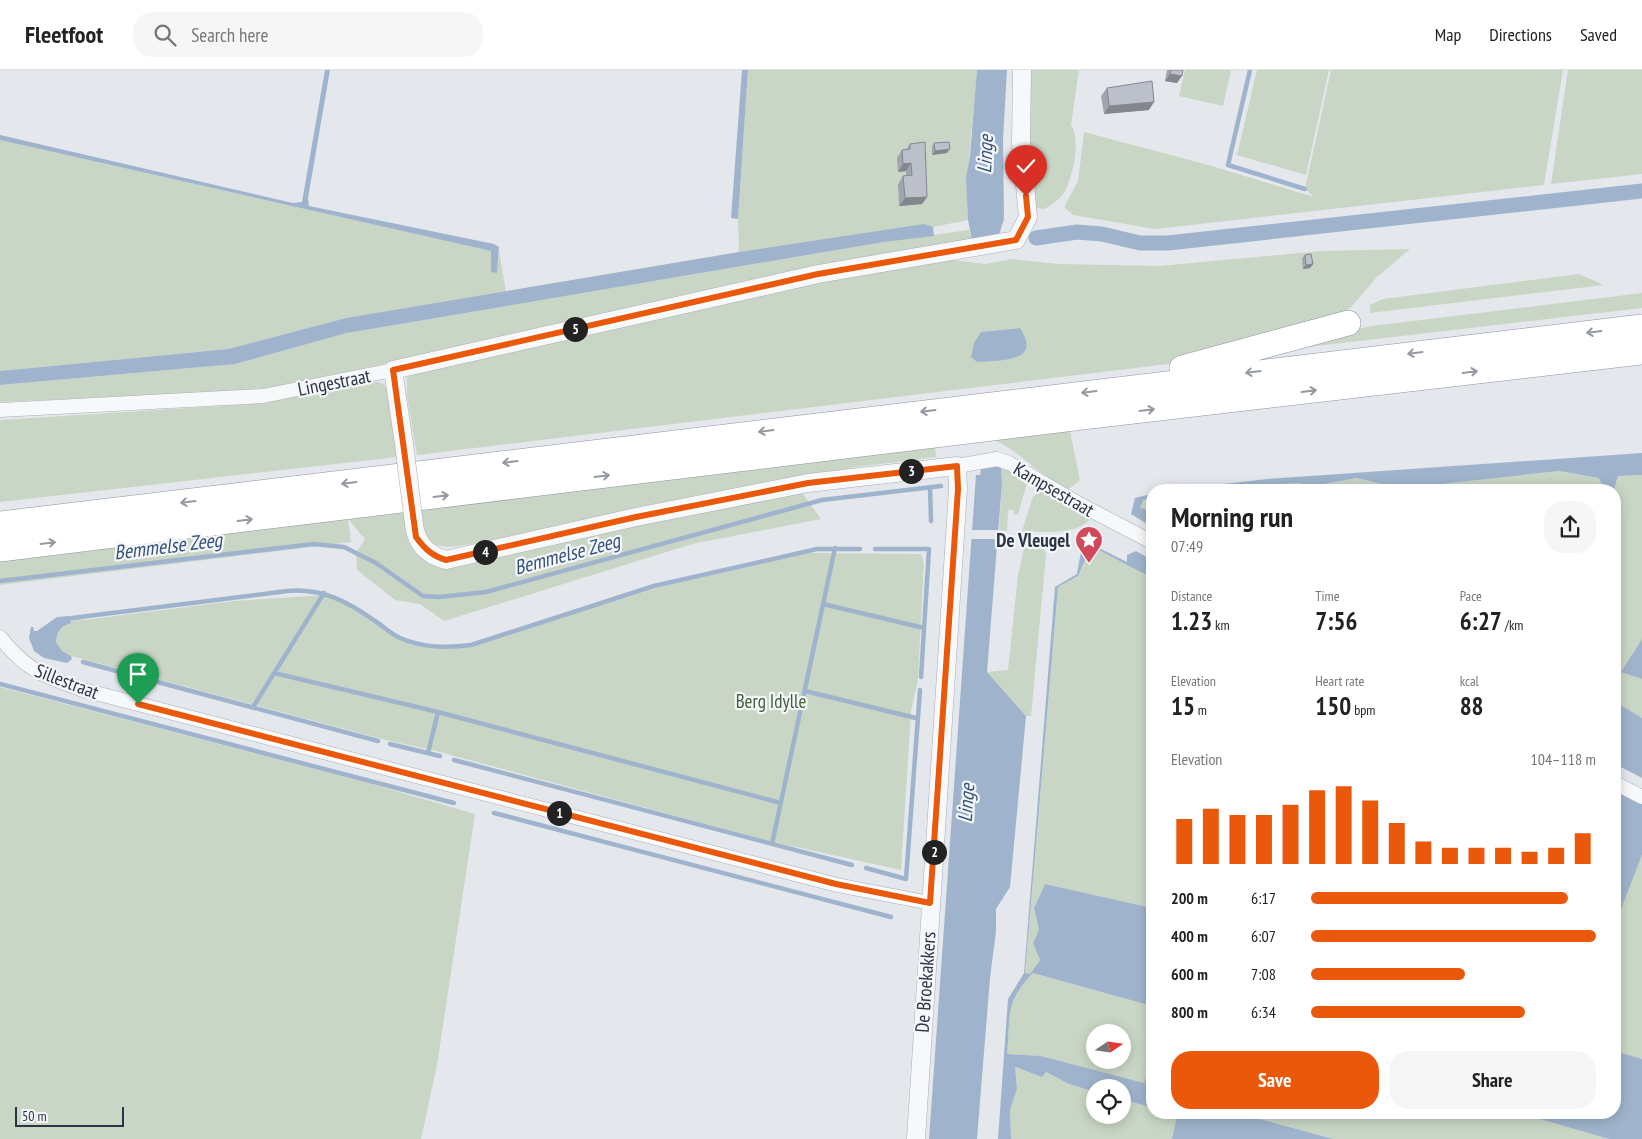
<!DOCTYPE html>
<html lang="en">
<head>
<meta charset="utf-8">
<style>
	body { margin:0; font-family:"PT Sans Narrow",sans-serif; background:#f6f6f6; color:#222; height:100vh; display:flex; flex-direction:column; font-size:19px; white-space:nowrap }
	* { box-sizing:border-box; margin:0 }
	p { font-size:16px; color:#767676 }
	.icon { flex:none; width:28px; height:28px; fill:none; stroke:currentColor; stroke-width:2; stroke-linecap:round; stroke-linejoin:round }
	.map { position:relative; flex:1; overflow:hidden }
	.sheet { position:absolute; left:1146px; top:414px; width:475px; height:635px; display:flex; flex-direction:column; background:#fff; border-radius:20px; box-shadow:0 2px 12px #0003 }
	.sheet>* { flex:none }
	.needle { width:32px; rotate:77deg }
	.tools { position:absolute; left:1086px; top:954px; display:grid; gap:10px }
	.tools a { display:grid; place-items:center; width:45px; height:45px; border-radius:50%; background:#fff; box-shadow:0 2px 12px #0003; font-size:25px }
	.scale { position:absolute; left:15px; bottom:12px; width:109px; box-sizing:border-box; padding-left:5px; border:2px solid #2b3445; border-top:0; font-size:14px; line-height:18px; white-space:nowrap; color:#2b3445; -webkit-text-stroke:4px #f4f6f9; paint-order:stroke }
	.pin { position:absolute; display:grid; place-items:center; width:42px; height:42px; color:#fff; margin:-51px -21px; border-radius:50% 50% 50% 0; rotate:-45deg; box-shadow:0 0 5px #0007 }
	.pin .icon { rotate:45deg }
	.km { position:absolute; width:25px; height:25px; margin:-12px; border-radius:50%; background:#222; color:#fff; font-size:14px; line-height:25px; text-align:center }
	.round { display:grid; place-items:center; flex:none; width:52px; height:52px; border-radius:20px; background:#f6f6f6 }
	.head { display:flex; align-items:center; justify-content:space-between; height:85px; padding:0 25px }
	h1 { font-size:28px; font-weight:800; line-height:38px }
	.figures { display:grid; grid-template-columns:repeat(3,1fr); gap:8px; height:85px; padding:5px 25px }
	.figures div { display:grid; align-content:center }
	.figures b { font-size:25px; font-weight:800 }
	.figures small { font-size:14px; font-weight:400 }
	.figures p { font-size:14px }
	.chart { height:140px; padding:10px 25px }
	.chart p { display:flex; justify-content:space-between }
	.chart svg { width:100%; height:90px; margin-top:5px; stroke:#ea580c; stroke-width:6 }
	.primary-button { display:flex; gap:10px; margin-top:auto; padding:10px 25px }
	.primary-button a { flex:1; height:58px; border-radius:20px; background:#ea580c; color:#fff; font-size:20px; font-weight:800; line-height:58px; text-align:center }
	.primary-button a+a { background:#f6f6f6; color:#222 }
	ul { padding:0 25px; list-style:none; font-size:16px }
	li { display:grid; grid-template-columns:80px 60px 1fr; align-items:center; height:38px }
	li i { height:12px; border-radius:6px; background:#ea580c }
	header { display:flex; align-items:center; gap:30px; box-sizing:border-box; height:70px; padding:0 25px; background:#fff; border-bottom:1px solid #e0e0e0 }
	header strong { font-size:24px }
	nav { display:flex; gap:28px; margin-inline-start:auto; font-size:18px }
	.search { width:350px; height:45px; background:#f6f6f6; display:flex; align-items:center; gap:12px; box-sizing:border-box; padding:0 18px; border-radius:20px; color:#767676; font-size:19px }
	.map>svg:first-child { display:block }
	.green { fill:#c9d6c5; fill-rule:evenodd }
	.water { fill:#9fb4cc }
	.pier { fill:#e4e7ec }
	.lines { fill:none; stroke-linecap:round; stroke-linejoin:round }
	.stream { stroke:#9fb4cc; stroke-width:4.5 }
	.canal { stroke:#9fb4cc; stroke-width:15 }
	.minor-casing { stroke:#a9aeb7; stroke-width:15 }
	.tertiary-casing { stroke:#a9aeb7; stroke-width:19 }
	.motorway-casing { stroke:#8b94a3; stroke-width:26 }
	.minor { stroke:#f7f8fa; stroke-width:14 }
	.tertiary { stroke:#f7f8fa; stroke-width:18 }
	.motorway { stroke:#fff; stroke-width:25 }
	.tertiary-bridge-casing { stroke:#a9aeb7; stroke-width:19; stroke-linecap:butt }
	.tertiary-bridge { stroke:#f7f8fa; stroke-width:18 }
	.wall { fill:#a1a5ae }
	.shaded-wall { fill:#83868d }
	.building { fill:#bbc0ca; stroke:#83868d }
	.oneway { stroke:#959aa2 }
	.route-casing { stroke:#fff; stroke-width:10 }
	.route { stroke:#ea580c; stroke-width:6 }
	.labels { text-anchor:middle; stroke-width:4.5; stroke-linejoin:round; paint-order:stroke }
	.street-label { font-size:19px; fill:#2b3445; stroke:#f4f6f9 }
	.poi-label { font-size:19px; font-weight:bold; fill:#2b3445; stroke:#f4f6f9; text-anchor:end }
	.park-label { font-size:19px; fill:#3f6138; stroke:#f4f6f9 }
	.water-label { font-size:20px; font-style:italic; fill:#34527a; stroke:#f4f6f9 }
</style>
</head>
<body>
<header>
<strong>Fleetfoot</strong>
<div class="search"><svg class="icon" aria-label="search" viewBox="0 0 24 24"><circle cx="10" cy="10" r="6"/><path d="M15 15l6 6"/></svg>Search here</div>
<nav><a>Map</a><a>Directions</a><a>Saved</a></nav>
</header>
<div class="map">
<svg width="1642" height="1069" viewBox="0 0 1642 1069">
	<rect width="100%" height="100%" fill="#e4e7ec"/>
	<path class="green" d="M748,0H977C974,50 965,100 968,150L933,157L924,155L739,182L738,149Z
		M1028,0H1079L1071,55C1081,70 1073,106 1065,121C1060,129 1052,135 1044,139L1037,138L1030,133Z
		M1185,0H1231L1223,36L1179,26Z
		M1257,0H1329L1306,105L1237,85Z
		M1331,0H1563L1544,115L1155,159L1073,145L1064,137L1078,111L1084,62L1212,96L1314,127L1305,119Z
		M1568,0H1642V104L1551,114Z
		M0,70L491,181V202H497L499,181L506,222L346,248L228,279L0,301Z
		M969,160L972,170L844,191L285,316L208,323L0,332V315L235,294L347,263L884,172Z
		M1410,179L1377,207L1351,237L1340,245L1209,289L417,385L407,326V308L413,303L550,270L935,188L986,194L1012,189L1059,194L1160,196L1321,181ZM1020,258L1016,288L977,292L981,262Z
		M1579,204L1604,215L1370,243V235L1383,229Z
		M1642,223V238L1282,280L1327,265L1372,256Z
		M372,311L382,313L387,319L397,387L0,432V350L253,334Z
		M1070,361L1080,410L1069,419C1041,408 1022,383 995,370Z
		M935,377L936,387L856,397L476,473C460,476 432,483 422,463C419,458 419,446 418,440Z
		M1001,396L1026,410L1027,413L1018,444L1014,445V440H1008L1007,461L999,460L1002,413Z
		M1559,401L1599,408L1604,420H1414V417Z
		M1642,405V569L1622,601L1642,609V648L1619,634H1615L1614,420L1618,406Z
		M1357,408L1390,416V420H1193L1239,415L1298,413L1312,416Z
		M800,420L821,449L692,474L444,551L420,534L395,530L357,500L356,483L365,469L348,449L351,472L0,515V489L405,441L407,461L454,496Z
		M1041,420H1045L1092,447C1076,467 1044,461 1022,461L1033,427Z
		M1152,428V441L1139,439L1143,430Z
		M1026,470L1042,471L1046,485L1031,646H1026L987,602L1008,600L1018,505Z
		M1089,475L1152,508V838L1045,814L1034,838L1039,860L1033,873L1040,890L1030,904H1025L1058,517L1078,506L1085,490L1084,480Z
		M805,483L921,484L924,493L918,609L911,641L901,800L769,771L436,681L386,670L71,586L62,581L56,572C57,561 60,558 70,553L72,548L84,550L234,531L326,525L347,533L398,568L420,576L442,578L471,575L657,518Z
		M0,617L365,712L475,744L437,995L421,1069H0Z
		M1642,785V989L1615,981V855Z
		M1033,903L1152,936V985L1144,1014L1041,986L1007,984C1011,946 1004,933 1033,903ZM1095,962H1122V990H1095Z
		M1014,997L1042,1006L1046,1002L1069,1014L1095,1022V1045H1122L1123,1029L1151,1037L1152,1042L1162,1043L1176,1050L1172,1069H1011L1010,1040L1017,1019Z
		M1238,1043H1519L1609,1069H1333Z"/>
	<path class="water" d="M325,0H330L308,128L309,136L494,174L499,177L497,203L491,202V181L0,70V65L293,133L302,132Z
		M742,0H748L738,149L731,148Z
		M977,0H1007L1003,69L1004,149L999,165L972,170L968,150L966,108L970,86Z
		M924,154L933,157L934,166L884,172L347,263L235,294L0,315V301L228,279L346,248L739,182Z
		M1020,258C1043,293 1000,290 977,292L971,287L974,273L981,262Z
		M1642,383V405L1618,406L1614,420H1604L1599,408L1559,401L1414,417V420H1390V416L1357,408L1312,416L1298,413L1171,420L1268,409Z
		M1001,396L1002,413L987,602L1026,646L1010,817L996,839V861L990,908L977,1069H929L976,405H980L981,399Z
		M1152,424V428L1143,430L1140,438L1152,441V457L1131,444L1135,428Z
		M1083,470L1127,492V485L1136,481L1152,490V508L1089,475L1084,480L1085,490L1078,506L1058,517L1025,903L1030,904L1040,890L1033,873L1039,860L1034,838L1045,814L1152,838V936L1033,903C1004,933 1011,946 1007,984L1041,986L1144,1013L1152,985V1038L1123,1029L1122,1018H1095V1022L1069,1014L1046,1002L1042,1007L1015,997L1017,1019L1010,1040L1011,1069H998L1008,929L1024,903L1055,517L1077,504Z
		M70,546L71,553C60,557 57,561 56,572L62,581L71,586L72,589L67,593L44,588L34,581L29,568L31,557H33L34,561H37L57,547Z
		M1642,569V609L1621,602Z
		M1615,634H1619L1642,648V708L1615,694Z
		M1615,719L1642,733V785L1615,855V763L1618,754L1615,752Z
		M1615,981L1642,989V1069H1609L1519,1043L1615,1042Z
		M1162,1043H1238L1333,1069H1172L1176,1050Z"/>
	<path class="pier" d="M969,460H1001V469H969Z"/>
	<g class="lines">
		<path class="stream" d="M1250,0L1228,95L1305,119
			M930,417L931,451
			M875,479H929L921,607
			M0,511L313,474L344,477L376,493L423,526L439,527L486,522L822,430L941,416
			M823,534L924,558
			M72,548L287,521C322,518 347,531 375,551C383,556 391,564 400,568C424,578 446,578 471,575L654,516L817,479H860
			M83,592L378,671
			M274,603L438,642L781,733
			M0,614L454,733
			M805,621L916,648
			M253,637L324,523
			M390,674L440,686
			M428,683L438,642
			M454,690L852,795
			M494,743L891,847
			M772,774L835,478
			M866,798L906,809L920,620"/>
		<path class="canal" d="M1036,168L1077,162L1102,164L1140,173H1168L1642,121"/>
		<defs>
			<path id="minor" d="M0,340L263,326L393,300
				M957,396L997,389L1009,393L1081,435L1152,472
				M0,567C26,600 42,605 80,619L837,815L930,833
				M1615,713L1642,727"/>
			<path id="tertiary" d="M404,374L393,300L818,204L1016,170L1028,147L1021,73L1022,0
				M414,454C416,473 427,485 446,490L636,447L808,413L957,396L958,419L916,1069"/>
			<path id="motorway" d="M1182,298L1348,253
				M0,454L1642,257
				M0,479L1082,347L1642,282"/>
		</defs>
		<use href="#minor" class="minor-casing"/>
		<use href="#tertiary" class="tertiary-casing"/>
		<use href="#motorway" class="motorway-casing"/>
		<use href="#minor" class="minor"/>
		<use href="#tertiary" class="tertiary"/>
		<use href="#motorway" class="motorway"/>
		<defs>
			<path id="tertiary-bridge" d="M404,374L414,454"/>
		</defs>
		<use href="#tertiary-bridge" class="tertiary-bridge-casing"/>
		<use href="#tertiary-bridge" class="tertiary-bridge"/>
	</g>
	<path class="wall" d="M1167,0H1183L1177,13L1165,11Z
		M1107,18L1149,40L1104,44L1101,26Z
		M934,73L947,83L932,85V77Z
		M910,74L927,127L922,134L899,136L898,114L903,106H906V101L898,102L897,88L902,80H906Z
		M1305,185L1313,194L1310,198L1303,199L1302,188Z"/>
	<path class="shaded-wall" d="M1170,4L1182,6L1177,13L1165,11Z
		M1154,32L1149,40L1104,44L1109,36Z
		M950,79L947,83L932,85L935,81Z
		M911,93L906,101L898,102L903,94Z
		M927,127L922,134L899,136L905,128Z
		M1313,194L1310,198L1303,199L1306,195Z"/>
	<path class="building" d="M1171,0H1183L1182,6L1170,4Z
		M1152,11L1154,32L1109,36L1107,18Z
		M925,72L927,127L905,128L903,106L912,105L911,93L903,94L902,80L910,79V74Z
		M949,72L950,79L935,81L934,73Z
		M1311,184L1313,194L1306,195L1305,185Z"/>
	<defs><path id="oneway-shaft" d="M-6 0H5M1.5-3L5.5 0L1.5 3" fill="none" stroke-width="1.6" stroke-linecap="round" stroke-linejoin="round" transform="scale(1.25)"/></defs>
	<g class="oneway">
		<use href="#oneway-shaft" transform="translate(1594 262) rotate(173)"/>
		<use href="#oneway-shaft" transform="translate(1415 283) rotate(173)"/>
		<use href="#oneway-shaft" transform="translate(1253 302) rotate(173)"/>
		<use href="#oneway-shaft" transform="translate(1470 302) rotate(-7)"/>
		<use href="#oneway-shaft" transform="translate(1309 321) rotate(-7)"/>
		<use href="#oneway-shaft" transform="translate(1089 322) rotate(173)"/>
		<use href="#oneway-shaft" transform="translate(1147 340) rotate(-7)"/>
		<use href="#oneway-shaft" transform="translate(928 341) rotate(173)"/>
		<use href="#oneway-shaft" transform="translate(766 361) rotate(173)"/>
		<use href="#oneway-shaft" transform="translate(510 392) rotate(173)"/>
		<use href="#oneway-shaft" transform="translate(602 406) rotate(-7)"/>
		<use href="#oneway-shaft" transform="translate(349 413) rotate(173)"/>
		<use href="#oneway-shaft" transform="translate(441 426) rotate(-7)"/>
		<use href="#oneway-shaft" transform="translate(188 432) rotate(173)"/>
		<use href="#oneway-shaft" transform="translate(245 450) rotate(-7)"/>
		<use href="#oneway-shaft" transform="translate(48 473) rotate(-7)"/>
	</g>
	<g class="lines">
		<defs>
			<path id="route" d="M138,634L836,814L930,833L958,419L957,396L808,413L636,447L446,490C432,486 424,478 416,467L393,300L818,204L1016,170L1028,147L1026,126"/>
		</defs>
		<use href="#route" class="route-casing"/>
		<use href="#route" class="route"/>
	</g>
	<defs>
		<symbol id="sight-pin" viewBox="-11 -11 22 30"><path d="M0 17L-7.5 6A9.5 9.5 0 1 1 7.5 6Z" fill="#d1495b" stroke="#f4f6f9"/><path d="M0-6L1.8-2.2L6-1.7L2.9 1.2L3.7 5.4L0 3.3L-3.7 5.4L-2.9 1.2L-6-1.7L-1.8-2.2Z" fill="#fff"/></symbol>
	</defs>
	<g fill-rule="evenodd">
		<use href="#sight-pin" x="1073" y="454" width="32" height="43"/>
	</g>
	<g class="labels">
		<g class="street-label">
			<text transform="translate(334 312) rotate(-11)" y="7">Lingestraat</text>
			<text transform="translate(1054 419) rotate(30)" y="7">Kampsestraat</text>
			<text transform="translate(67 611) rotate(21)" y="7">Sillestraat</text>
			<text transform="translate(925 912) rotate(-86)" y="7">De Broekakkers</text>
		</g>
		<g class="poi-label">
			<text x="1070" y="477">De Vleugel</text>
		</g>
		<g class="park-label">
			<text x="771" y="638">Berg Idylle</text>
		</g>
		<g class="water-label">
			<text transform="translate(985 84) rotate(-87)" y="7">Linge</text>
			<text transform="translate(168 476) rotate(-7)" y="7">Bemmelse Zeeg</text>
			<text transform="translate(567 484) rotate(-15)" y="7">Bemmelse Zeeg</text>
			<text transform="translate(966 733) rotate(-86)" y="7">Linge</text>
		</g>
	</g>
</svg>
<div class="tools">
<a><svg class="needle" viewBox="-14 -14 28 28"><path d="M0-13l5 13h-10z" fill="#e53935"/><path d="M0 13l5-13h-10z" fill="#767676"/></svg></a>
<a><svg class="icon" aria-label="locate" viewBox="0 0 24 24"><circle cx="12" cy="12" r="6"/><path d="M12 2v4M12 18v4M2 12h4M18 12h4"/></svg></a>
</div>
<div class="scale">50 m</div>
<div class="pin" style="left:138px;top:634px;background:#1e9e55"><svg class="icon" aria-label="arrive" viewBox="0 0 24 24"><path d="M6 21V4h12l-3 4 3 4H6"/></svg></div>
<div class="pin" style="left:1026px;top:126px;background:#d93025"><svg class="icon" aria-label="check" viewBox="0 0 24 24"><path d="M5 12l5 5 9-10"/></svg></div>
<b class="km" style="left:559px;top:743px">1</b>
<b class="km" style="left:934px;top:782px">2</b>
<b class="km" style="left:911px;top:401px">3</b>
<b class="km" style="left:485px;top:482px">4</b>
<b class="km" style="left:575px;top:259px">5</b>
<section class="sheet">
<div class="head"><div><h1>Morning run</h1><p>07:49</p></div><a class="round"><svg class="icon" aria-label="share" viewBox="0 0 24 24"><path d="M12 15V3M7 8l5-5 5 5M5 13v7h14v-7"/></svg></a></div>
<div class="figures">
<div><p>Distance</p><b>1.23<small> km</small></b></div>
<div><p>Time</p><b>7:56</b></div>
<div><p>Pace</p><b>6:27<small> /km</small></b></div>
</div>
<div class="figures">
<div><p>Elevation</p><b>15<small> m</small></b></div>
<div><p>Heart rate</p><b>150<small> bpm</small></b></div>
<div><p>kcal</p><b>88</b></div>
</div>
<div class="chart"><p><span>Elevation</span>104–118 m</p>
<svg viewBox="0 0 160 44" preserveAspectRatio="none"><path d="M5 44V22M15 44V17M25 44V20M35 44V20M45 44V15M55 44V8M65 44V6M75 44V13M85 44V24M95 44V33M105 44V36M115 44V36M125 44V36M135 44V38M145 44V36M155 44V29"/></svg>
</div>
<ul>
<li><b>200 m</b>6:17<i style="width:90%"></i></li>
<li><b>400 m</b>6:07<i style="width:100%"></i></li>
<li><b>600 m</b>7:08<i style="width:54%"></i></li>
<li><b>800 m</b>6:34<i style="width:75%"></i></li>
</ul>
<div class="primary-button"><a>Save</a><a>Share</a></div>
</section>
</div>
</body>
</html>
